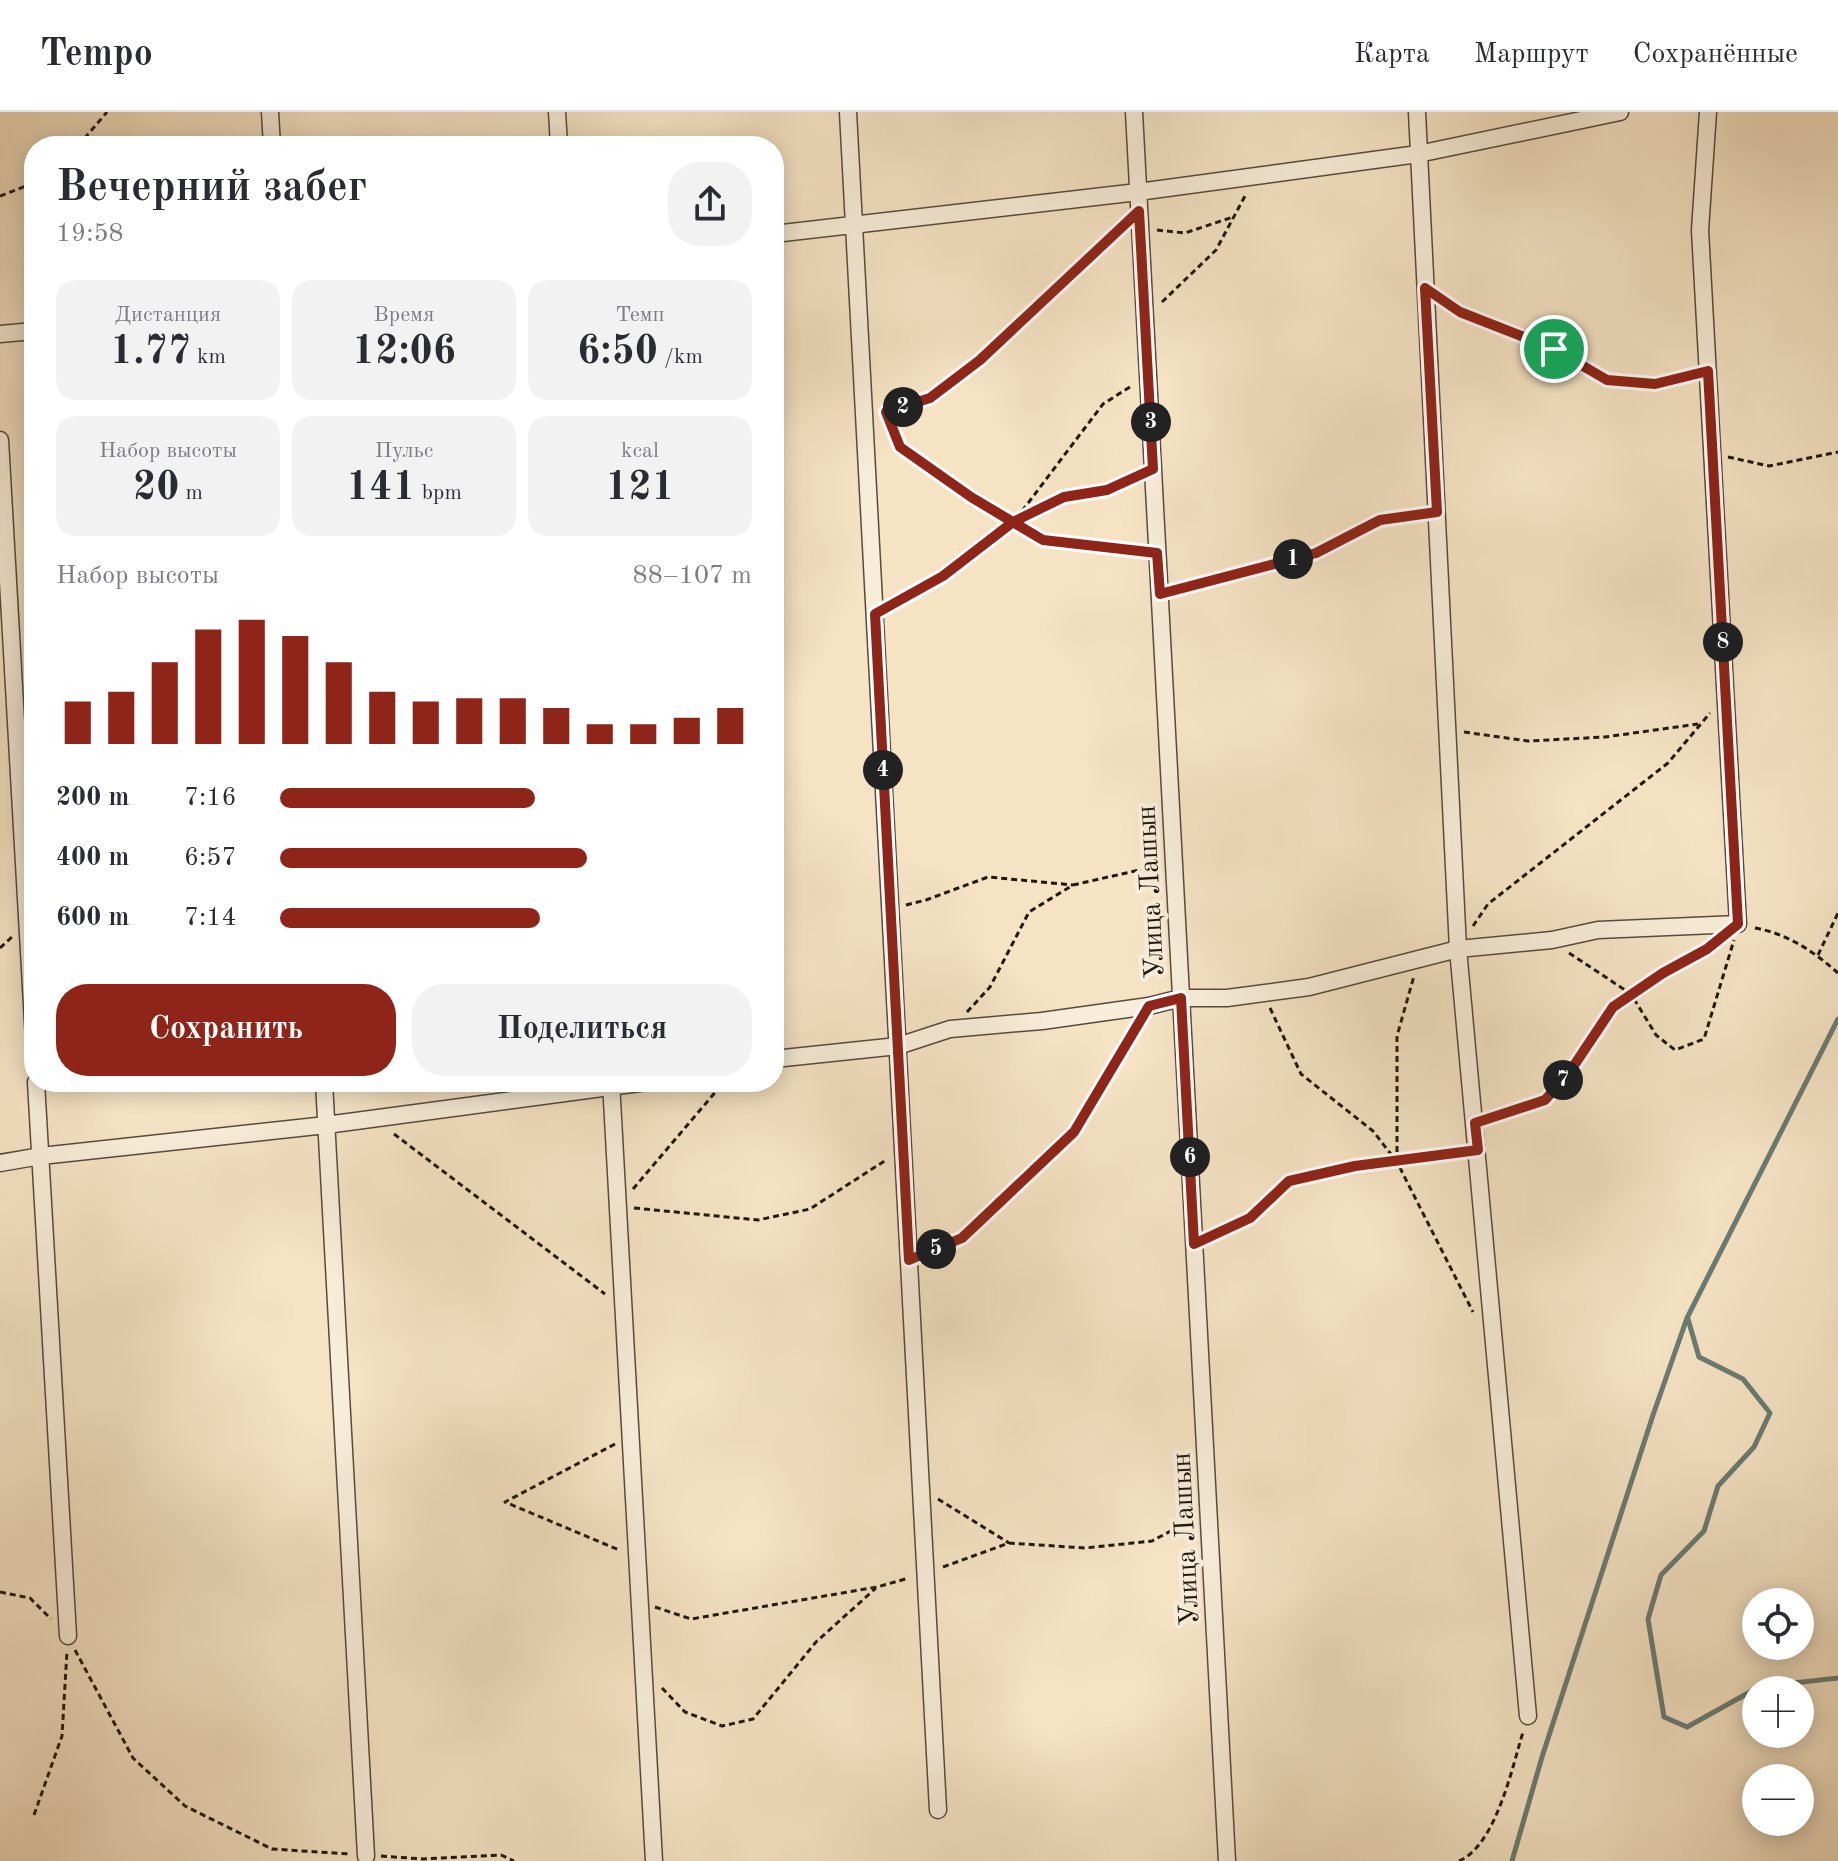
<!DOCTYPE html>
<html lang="ru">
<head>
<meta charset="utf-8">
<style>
	body { margin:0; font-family:"Old Standard TT",serif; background:#f2f2f3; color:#2b2b33; height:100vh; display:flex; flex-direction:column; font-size:30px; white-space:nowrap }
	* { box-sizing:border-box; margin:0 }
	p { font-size:26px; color:#7c7c81 }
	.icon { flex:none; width:44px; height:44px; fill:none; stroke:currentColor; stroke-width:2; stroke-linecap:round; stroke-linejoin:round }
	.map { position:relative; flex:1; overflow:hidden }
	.sheet { position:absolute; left:24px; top:24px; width:760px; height:956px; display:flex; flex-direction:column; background:#fff; border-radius:32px; box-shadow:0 4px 20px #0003 }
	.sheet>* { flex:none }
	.buttons { position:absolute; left:1742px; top:1476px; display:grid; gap:16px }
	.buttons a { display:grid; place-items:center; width:72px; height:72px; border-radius:50%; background:#fff; box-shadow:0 4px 20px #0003; font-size:40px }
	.pin { position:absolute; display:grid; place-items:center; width:68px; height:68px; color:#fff; margin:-34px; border:4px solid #fff; border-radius:50%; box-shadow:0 2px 8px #0007 }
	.km { position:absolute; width:40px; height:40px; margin:-20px; border-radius:50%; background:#222; color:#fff; font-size:22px; line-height:40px; text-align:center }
	.round { display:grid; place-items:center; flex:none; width:84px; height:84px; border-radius:32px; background:#f2f2f3 }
	.headline { display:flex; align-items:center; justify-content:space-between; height:136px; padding:0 32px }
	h1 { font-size:44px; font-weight:800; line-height:60px }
	.metrics { display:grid; grid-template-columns:repeat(3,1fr); gap:12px; height:136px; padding:8px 32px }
	.metrics div { display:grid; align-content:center; border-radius:20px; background:#f2f2f3; text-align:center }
	.metrics b { font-size:40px; font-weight:800 }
	.metrics small { font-size:22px; font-weight:400 }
	.metrics p { font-size:22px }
	.chart { height:224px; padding:16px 32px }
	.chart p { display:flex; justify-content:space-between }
	.chart svg { width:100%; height:144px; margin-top:8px; stroke:#8f2418; stroke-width:6 }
	.button { display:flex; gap:16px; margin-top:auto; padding:16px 32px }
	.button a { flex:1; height:92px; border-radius:32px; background:#8f2418; color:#fff; font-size:32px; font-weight:800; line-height:92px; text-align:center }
	.button a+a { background:#f2f2f3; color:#2b2b33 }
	ul { padding:0 32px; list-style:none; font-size:26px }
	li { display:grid; grid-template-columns:128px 96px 1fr; align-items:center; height:60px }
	li i { height:20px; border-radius:10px; background:#8f2418 }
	header { display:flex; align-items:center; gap:48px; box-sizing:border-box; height:112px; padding:0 40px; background:#fff; border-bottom:2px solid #e1e1e2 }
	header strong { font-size:38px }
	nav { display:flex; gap:44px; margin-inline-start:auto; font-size:28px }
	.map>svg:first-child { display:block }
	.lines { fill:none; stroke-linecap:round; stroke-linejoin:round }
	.stream { stroke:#6a7c74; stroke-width:5 }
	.street-casing { stroke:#554b3d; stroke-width:19 }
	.path { stroke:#201810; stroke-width:3; stroke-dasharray:6 4; stroke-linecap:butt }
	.street { stroke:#f8edd9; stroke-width:16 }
	.route-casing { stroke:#fff; stroke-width:16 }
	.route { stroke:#8f2418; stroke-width:10 }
	.labels { text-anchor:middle; stroke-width:8; stroke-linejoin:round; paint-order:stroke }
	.street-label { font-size:28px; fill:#201810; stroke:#f8edd9 }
</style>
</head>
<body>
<header>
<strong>Tempo</strong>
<nav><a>Карта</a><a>Маршрут</a><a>Сохранённые</a></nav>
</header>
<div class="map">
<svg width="1838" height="1749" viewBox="0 0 1838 1749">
	<rect width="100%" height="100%" fill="#f5e3c4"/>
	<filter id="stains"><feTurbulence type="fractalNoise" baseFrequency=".0025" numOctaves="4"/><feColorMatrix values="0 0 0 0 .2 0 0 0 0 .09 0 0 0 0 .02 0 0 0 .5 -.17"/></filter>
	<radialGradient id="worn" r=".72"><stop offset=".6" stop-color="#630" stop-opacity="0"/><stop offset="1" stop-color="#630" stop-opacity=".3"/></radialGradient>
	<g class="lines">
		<path class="stream" d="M1688,1207L1699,1245L1743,1267L1770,1301L1754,1335L1718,1374L1704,1419L1661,1463L1648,1507L1664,1605L1687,1615L1759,1575L1838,1566
			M1512,1749L1542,1645L1653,1303L1687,1206L1838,907"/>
		<defs>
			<path id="street" d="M270,0L272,34
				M557,0L559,34
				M848,0L938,1698
				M1134,0L1227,1749
				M1417,0L1458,837L1528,1604
				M774,122L1138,80L1418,42L1620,0
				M0,222L34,219
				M0,328L34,928
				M774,947L898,934L950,917L1042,909L1149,894L1181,886H1227L1309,875L1458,837L1552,828L1598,818L1738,812L1700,118L1708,0
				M36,970L68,1524
				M324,970L366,1744
				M611,970L654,1749
				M0,1051L41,1044L326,1013L647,970"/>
		</defs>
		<use href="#street" class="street-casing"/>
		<path class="path" d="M78,34L107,0
			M0,84L34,71
			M1157,118L1185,121L1233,105
			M1441,187L1460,200L1554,237L1607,268L1655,272L1693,263
			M1162,190L1216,138L1245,84
			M886,300L900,335L971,385L1043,428L1142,439
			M879,302L930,286L980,248L1123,114
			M1728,345L1769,354L1838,340
			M1016,407L1103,292L1133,273
			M1175,478L1316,441L1380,408L1422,402
			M892,493L943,464L1013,410L1064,385L1107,378L1137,365
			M1464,620L1528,629L1605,625L1698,612
			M906,793L926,788L988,765L1073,773
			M1473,814L1488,792L1668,651L1710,601
			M1755,816C1788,822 1813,839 1838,861
			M0,836L12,825
			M1569,841L1631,882L1656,923L1675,938L1704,927L1734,828
			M1818,843L1838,801
			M1270,896L1301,962L1373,1019L1397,1050L1473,1200
			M967,900L990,875L1029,800L1073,773L1157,754
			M1491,1006L1545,988L1569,961L1613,895L1663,861L1714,831
			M394,1022L605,1182
			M1397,1050V924L1414,864
			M633,1077L724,970
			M634,1096L758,1108L810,1097L886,1048
			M1208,1125L1250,1106L1289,1069L1355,1054L1459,1040
			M923,1142L962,1126L1074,1020L1138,913
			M615,1332L505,1390L619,1438
			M938,1387L1009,1431
			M943,1455L1009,1431L1085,1436L1152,1429L1193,1407
			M0,1480L30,1486L51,1507
			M655,1495L691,1507L877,1475L909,1466
			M75,1538L133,1646L185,1694L272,1737L350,1742
			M662,1576L685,1600L722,1614L753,1607L816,1530L876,1476
			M34,1703L62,1624L67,1539
			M381,1744L423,1747L501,1743L514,1749
			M1459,1749C1496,1733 1512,1656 1523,1620"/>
		<use href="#street" class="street"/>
	</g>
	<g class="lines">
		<defs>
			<path id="route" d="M1554,237L1460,200L1425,176L1437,400L1380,408L1316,441L1160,482L1157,441L1043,428L971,385L900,335L886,300L930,286L980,248L1139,99L1153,357L1107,378L1064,385L1013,410L943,464L875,502L909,1148L962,1126L1074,1020L1149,894L1181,886L1194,1132L1250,1106L1289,1069L1355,1054L1478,1038L1475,1011L1545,988L1569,961L1613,895L1663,861L1707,837L1738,812L1708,259L1655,272L1607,268L1554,237"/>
		</defs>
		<use href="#route" class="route-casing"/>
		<use href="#route" class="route"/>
	</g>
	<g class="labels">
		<g class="street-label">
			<text transform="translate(1149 780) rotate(-93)" y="10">Улица Лашын</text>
			<text transform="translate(1184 1427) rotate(-93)" y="10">Улица Лашын</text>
		</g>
	</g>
	<rect width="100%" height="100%" filter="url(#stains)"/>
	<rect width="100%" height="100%" fill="url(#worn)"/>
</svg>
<div class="buttons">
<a><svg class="icon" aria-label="locate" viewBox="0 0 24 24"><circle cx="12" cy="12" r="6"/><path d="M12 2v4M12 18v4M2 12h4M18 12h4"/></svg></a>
<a>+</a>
<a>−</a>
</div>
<div class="pin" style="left:1554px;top:237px;background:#1e9e55"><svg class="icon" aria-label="arrive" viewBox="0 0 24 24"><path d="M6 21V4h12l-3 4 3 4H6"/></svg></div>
<b class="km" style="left:1293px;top:447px">1</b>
<b class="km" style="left:903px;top:295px">2</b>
<b class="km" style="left:1151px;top:310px">3</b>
<b class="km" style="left:883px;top:658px">4</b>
<b class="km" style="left:936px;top:1137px">5</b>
<b class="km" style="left:1190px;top:1045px">6</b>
<b class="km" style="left:1563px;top:968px">7</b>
<b class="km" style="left:1723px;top:530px">8</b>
<section class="sheet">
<div class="headline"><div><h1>Вечерний забег</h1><p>19:58</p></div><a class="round"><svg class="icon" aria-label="share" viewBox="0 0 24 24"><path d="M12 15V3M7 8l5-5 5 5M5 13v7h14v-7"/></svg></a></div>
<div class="metrics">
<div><p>Дистанция</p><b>1.77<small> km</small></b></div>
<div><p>Время</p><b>12:06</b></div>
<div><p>Темп</p><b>6:50<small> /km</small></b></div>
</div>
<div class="metrics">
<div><p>Набор высоты</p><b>20<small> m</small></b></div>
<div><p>Пульс</p><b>141<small> bpm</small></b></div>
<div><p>kcal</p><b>121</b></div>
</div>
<div class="chart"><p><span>Набор высоты</span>88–107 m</p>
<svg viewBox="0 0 160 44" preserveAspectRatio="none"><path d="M5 44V31M15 44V28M25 44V19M35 44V9M45 44V6M55 44V11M65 44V19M75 44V28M85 44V31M95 44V30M105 44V30M115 44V33M125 44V38M135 44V38M145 44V36M155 44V33"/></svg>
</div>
<ul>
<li><b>200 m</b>7:16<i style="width:54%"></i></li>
<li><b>400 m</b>6:57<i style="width:65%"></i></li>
<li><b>600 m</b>7:14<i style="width:55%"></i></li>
</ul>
<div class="button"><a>Сохранить</a><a>Поделиться</a></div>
</section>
</div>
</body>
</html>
